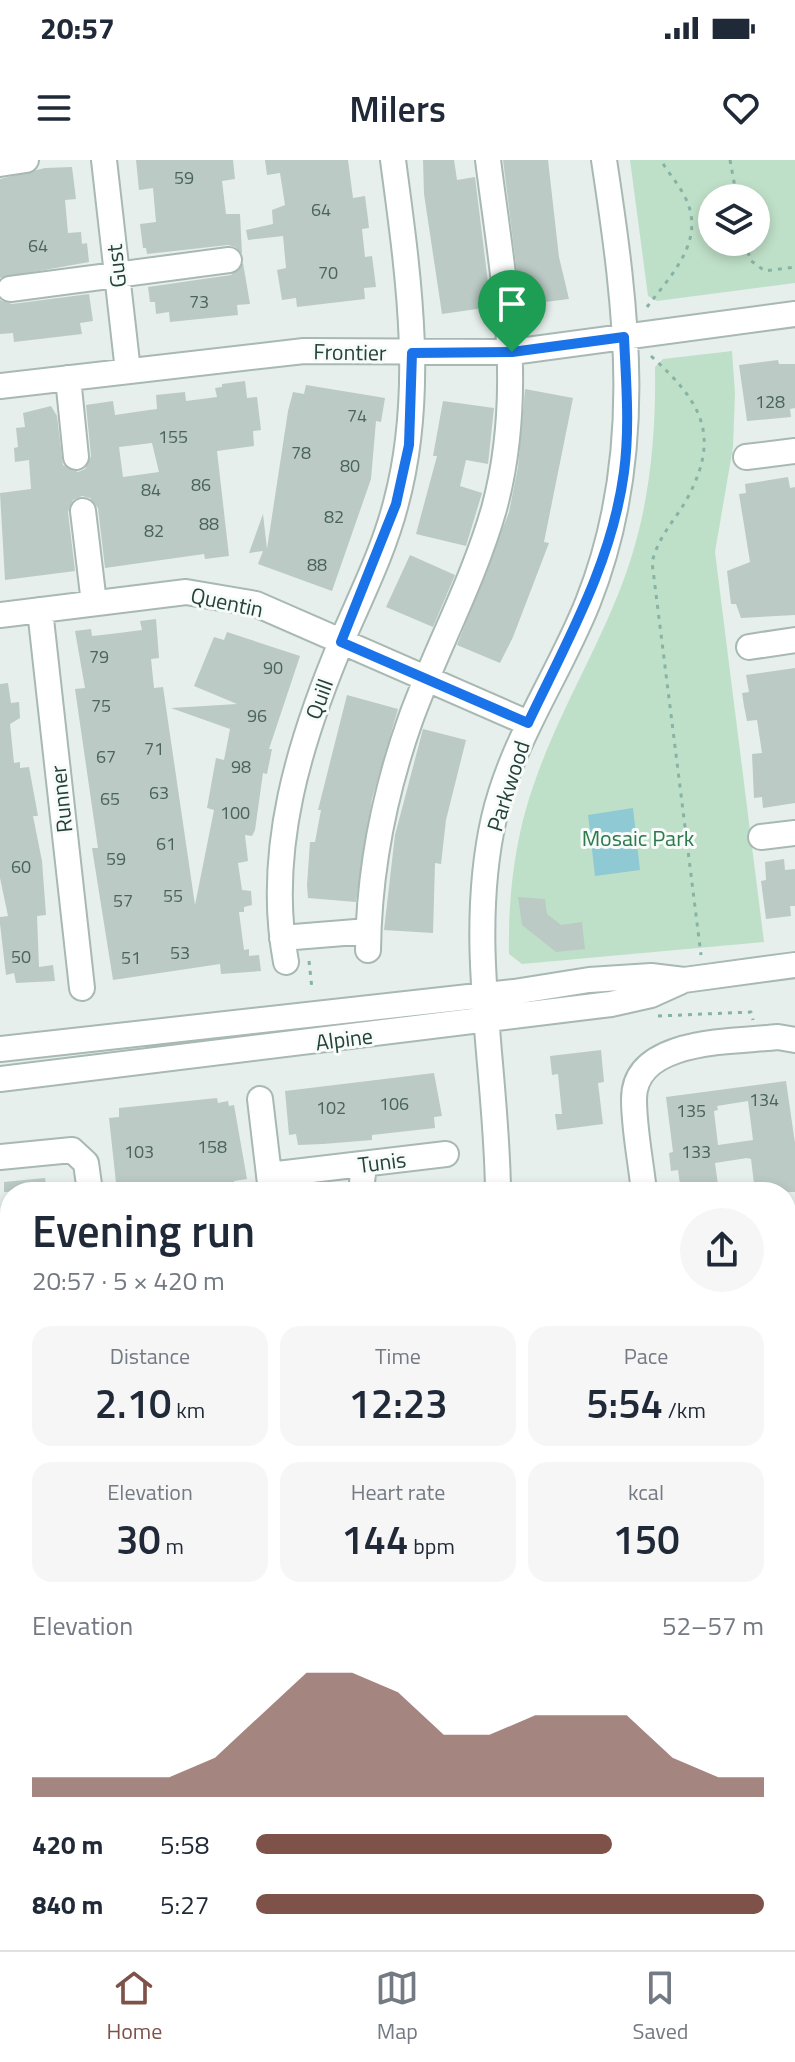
<!DOCTYPE html>
<html lang="en">
<head>
<meta charset="utf-8">
<style>
	body { margin:0; font-family:"Titillium Web",sans-serif; background:#f6f6f7; color:#1f2937; height:100vh; display:flex; flex-direction:column; font-size:30px; white-space:nowrap }
	* { box-sizing:border-box; margin:0 }
	p { font-size:26px; color:#747a83 }
	.icon { flex:none; width:44px; height:44px; fill:none; stroke:currentColor; stroke-width:2; stroke-linecap:round; stroke-linejoin:round }
	.map { position:relative; flex:1; overflow:hidden }
	.panel { position:absolute; left:0px; top:1022px; width:796px; height:768px; display:flex; flex-direction:column; background:#fff; border-radius:32px 32px 0 0; box-shadow:0 4px 12px #0003 }
	.panel>* { flex:none }
	.buttons { position:absolute; left:698px; top:24px; display:grid; gap:16px }
	.buttons a { display:grid; place-items:center; width:72px; height:72px; border-radius:50%; background:#fff; box-shadow:0 4px 12px #0003; font-size:40px }
	.pin { position:absolute; display:grid; place-items:center; width:68px; height:68px; color:#fff; margin:-82px -34px; border-radius:50% 50% 50% 0; rotate:-45deg; box-shadow:0 0 8px #0007 }
	.pin .icon { rotate:45deg }
	.round { display:grid; place-items:center; flex:none; width:84px; height:84px; border-radius:42px; background:#f6f6f7 }
	.overview { display:flex; align-items:center; justify-content:space-between; height:136px; padding:0 32px }
	h1 { font-size:44px; font-weight:600; line-height:60px }
	.stats { display:grid; grid-template-columns:repeat(3,1fr); gap:12px; height:136px; padding:8px 32px }
	.stats div { display:grid; align-content:center; border-radius:20px; background:#f6f6f7; text-align:center }
	.stats b { font-size:40px; font-weight:600 }
	.stats small { font-size:22px; font-weight:400 }
	.stats p { font-size:22px }
	.chart { height:224px; padding:16px 32px }
	.chart p { display:flex; justify-content:space-between }
	.chart svg { width:100%; height:144px; margin-top:8px; fill:#7f5249; opacity:.7 }
	ul { padding:0 32px; list-style:none; font-size:26px }
	li { display:grid; grid-template-columns:128px 96px 1fr; align-items:center; height:60px }
	li i { height:20px; border-radius:10px; background:#7f5249 }
	.status { display:flex; justify-content:space-between; align-items:center; height:56px; padding:0 40px; background:#fff; direction:ltr }
	.status svg { height:22px; fill:currentColor }
	header { display:flex; justify-content:space-between; align-items:center; height:104px; padding:0 32px; background:#fff; font-size:36px; font-weight:600 }
	.dock { display:flex; justify-content:space-around; align-items:center; height:112px; border-top:2px solid #e0e1e3; background:#fff; font-size:22px; color:#747a83 }
	.dock a { display:grid; justify-items:center; gap:4px }
	.dock .active { color:#7f5249 }
	.map>svg:first-child { display:block }
	.green { fill:#bfe0c8; fill-rule:evenodd }
	.water { fill:#8ec9d4 }
	.building { fill:#bbcac4; fill-rule:evenodd }
	.lines { fill:none; stroke-linecap:round; stroke-linejoin:round }
	.minor-casing { stroke:#a8b8b2; stroke-width:28 }
	.path { stroke:#86b3a5; stroke-width:3; stroke-dasharray:4 6; stroke-linecap:butt }
	.minor { stroke:#fff; stroke-width:24 }
	.route-casing { stroke:#fff; stroke-width:16 }
	.route { stroke:#1a73e8; stroke-width:10 }
	.labels { text-anchor:middle; stroke-width:6; stroke-linejoin:round; paint-order:stroke }
	.number-label { font-size:18px; fill:#4a645c }
	.street-label { font-size:22px; fill:#24423a; stroke:#f7fbf9 }
	.park-label { font-size:22px; fill:#2d7a4b; stroke:#f7fbf9 }
</style>
</head>
<body>
<div class="status"><b>20:57</b><svg viewBox="0 0 49 12"><path d="M0 12V9h3v3zM5 12V6h3v6zM10 12V3h3v9zM15 12V0h3v12zM26 1h20v11H26zM47 4h2v5h-2z"/></svg></div>
<header><svg class="icon" aria-label="menu" viewBox="0 0 24 24"><path d="M4 6h16M4 12h16M4 18h16"/></svg>Milers<svg class="icon" aria-label="heart" viewBox="0 0 24 24"><path d="M12 20l-8-8c-3-5 5-10 8-4 3-6 11-1 8 4z"/></svg></header>
<div class="map">
<svg width="795" height="1790" viewBox="0 0 795 1790">
	<rect width="100%" height="100%" fill="#e6efeb"/>
	<path class="green" d="M630,0H795V123L657,141L648,136ZM712,38H756V82H712Z
		M732,191L735,233L733,287L715,392L764,782L522,804L509,794C508,735 515,676 535,621C562,543 609,472 633,392C651,332 656,269 655,207L663,199Z"/>
	<path class="water" d="M633,648L640,710L595,716L588,655Z"/>
	<path class="building" d="M136,0H233L235,19L222,21L226,54H240L242,94L235,87L228,85L147,94L146,88H143L140,64L156,62L153,28L139,30Z
		M265,0H348L353,38L365,36L368,59L369,68L362,69L365,97L372,96L376,127L364,128L365,139L297,147L296,138L282,140L277,110L286,108L283,76L248,80L246,70L273,64L272,50L285,45L280,13L267,15Z
		M423,0H454L457,20L475,17L491,147L442,154L424,34Z
		M503,0H548L559,97L569,139L521,145Z
		M72,7L76,39L65,40L68,73L81,72L82,84L87,83L89,102L0,118V19L45,8Z
		M243,103L250,144L237,145L238,155L170,162L169,152L156,154L155,142H150L148,127L231,115Z
		M89,134L93,161L80,163L82,174L14,182L13,173L0,174V140L12,144Z
		M778,200L779,204H795V248L790,249L791,257L747,261L739,205Z
		M245,221L247,238L257,237L261,270L253,271L254,286L217,291L229,396L205,399L204,394L105,408L98,348L90,338L82,336L73,340L68,352L75,411L5,420L0,333L31,329L29,300L15,302L14,288L18,287L16,268L25,267L23,253L51,246L57,256L63,305L78,312L85,309L91,296L86,245L113,241L115,255L149,250L157,249L156,235L185,232L186,241L217,237L215,228L222,227V224ZM152,283L159,312L123,317L119,287Z
		M306,225L385,238L381,262L376,261L371,319L332,431L258,404L263,391L249,393L263,354L267,389L288,251L293,232L304,234Z
		M525,229L573,238L544,382L549,383L513,477L500,503L457,485L509,352L518,307Z
		M443,241L494,248L488,304L466,300L460,326L482,333L466,386L416,374L437,296H433Z
		M788,317L790,328L795,327V455L741,458L736,444H731L727,411L750,402L739,334L746,333L745,324Z
		M410,395L455,415L433,467L386,447Z
		M156,459L159,498L151,499L154,528L163,527L195,745L214,650L207,648L216,598L224,600L230,569L171,548L237,544L194,526L214,477L224,480L227,472L300,496L269,589H272L267,614L263,613L255,670L252,676L245,675L248,701L238,703L242,730L251,731L252,745L244,747V752H239L244,790L249,789V796L259,795L261,811L221,814L220,804L113,820L92,688H98L76,536L75,529L85,528L75,471L91,469L92,476L111,474L142,470L140,461Z
		M795,508V643L763,648L762,637L754,638L752,594L762,593L757,560L747,561L744,546L742,533L749,532L746,515Z
		M8,523L11,543L19,542L20,558L10,564L14,603L20,602V608L29,607L38,656H33L42,701L46,755L37,756L39,807L53,805L55,821L16,823L14,813L6,815L0,764V757L8,756L0,718V524Z
		M347,535L398,549L372,639L356,742L308,738L307,725L310,682H315L321,650H318Z
		M423,569L466,580L446,660L441,704L435,703L433,773L384,770L395,675Z
		M784,699L785,710L795,709V746H790L791,756L766,759L761,721L766,720L765,702Z
		M518,737L545,739L547,754L561,765L582,762L585,789L556,792L522,765Z
		M601,890L604,922L598,923L603,964L557,970L555,954H562L558,914L552,915L550,896Z
		M434,913L442,956L434,957L435,968L372,975V980L323,984L298,985L296,974L289,975L285,931Z
		M786,921L795,983V1032H755L751,999L747,998L715,1003L719,1032H681L678,1010L671,1011L669,993L673,992L666,937ZM748,941L753,980L718,985L714,951L718,950L717,946Z
		M217,938L218,943L228,941L229,946L234,945L247,1019L234,1021L235,1029L208,1032H117L109,958L119,957V948Z
		M45,1018L47,1032H4V1022Z"/>
	<g class="lines">
		<defs>
			<path id="minor" d="M104,0L128,211
				M0,4L26,0
				M10,129L229,100
				M68,218L76,297
				M0,226L304,191L512,192L795,154
				M746,297L795,291
				M83,351L94,443
				M40,450L82,828
				M0,455L186,432L256,444L528,563
				M749,487L795,480
				M761,677L795,673
				M282,778L368,771
				M368,790C369,712 385,631 411,558C437,487 473,422 494,349C526,231 503,119 488,0
				M286,802C265,691 300,579 343,478C362,434 384,390 396,343C426,231 408,113 393,0
				M0,889L514,832L589,820L651,816L684,820L795,805
				M0,919L611,844L651,835L682,821
				M260,939L271,1032
				M0,997L72,990L86,1003L90,1032
				M269,1015L446,994
				M361,1032L364,1004
				M498,1032C497,908 466,781 494,658C512,580 559,515 588,442C646,296 627,151 604,0
				M644,1032C641,1002 634,970 634,939C634,878 734,882 778,877L795,880
				M786,1204L795,1203
				M0,1302L10,1299
				M0,1483L10,1480
				M0,1665L10,1662
				M786,1732L790,1744V1783
				M413,1780L416,1790
				M604,1780L607,1790
				M150,1790L178,1780"/>
		</defs>
		<use href="#minor" class="minor-casing"/>
		<path class="path" d="M730,0L737,38
			M746,82L750,100L765,111L795,107
			M647,147C671,115 707,80 685,37C678,23 668,13 661,0
			M651,196C699,240 722,273 688,337C675,361 660,373 652,402L701,795
			M309,801L312,829
			M658,856L751,852L753,860"/>
		<use href="#minor" class="minor"/>
	</g>
	<g class="lines">
		<defs>
			<path id="route" d="M624,177C626,222 630,266 624,312C612,403 567,481 528,563L341,482L396,344L409,285L412,193L512,192Z"/>
		</defs>
		<use href="#route" class="route-casing"/>
		<use href="#route" class="route"/>
	</g>
	<g class="labels">
		<g class="number-label">
			<text x="184" y="24">59</text>
			<text x="321" y="56">64</text>
			<text x="38" y="92">64</text>
			<text x="328" y="119">70</text>
			<text x="199" y="148">73</text>
			<text x="770" y="248">128</text>
			<text x="357" y="262">74</text>
			<text x="173" y="283">155</text>
			<text x="301" y="299">78</text>
			<text x="350" y="312">80</text>
			<text x="201" y="331">86</text>
			<text x="151" y="336">84</text>
			<text x="334" y="363">82</text>
			<text x="209" y="370">88</text>
			<text x="154" y="377">82</text>
			<text x="317" y="411">88</text>
			<text x="99" y="503">79</text>
			<text x="273" y="514">90</text>
			<text x="101" y="552">75</text>
			<text x="257" y="562">96</text>
			<text x="154" y="595">71</text>
			<text x="106" y="603">67</text>
			<text x="241" y="613">98</text>
			<text x="159" y="639">63</text>
			<text x="110" y="645">65</text>
			<text x="235" y="659">100</text>
			<text x="166" y="690">61</text>
			<text x="116" y="705">59</text>
			<text x="21" y="713">60</text>
			<text x="173" y="742">55</text>
			<text x="123" y="747">57</text>
			<text x="180" y="799">53</text>
			<text x="21" y="803">50</text>
			<text x="131" y="804">51</text>
			<text x="764" y="946">134</text>
			<text x="394" y="950">106</text>
			<text x="331" y="954">102</text>
			<text x="691" y="957">135</text>
			<text x="212" y="993">158</text>
			<text x="139" y="998">103</text>
			<text x="696" y="998">133</text>
		</g>
		<g class="street-label">
			<text transform="translate(116 106) rotate(-96)" y="8">Gust</text>
			<text transform="translate(350 192) rotate(1)" y="8">Frontier</text>
			<text transform="translate(227 442) rotate(12)" y="8">Quentin</text>
			<text transform="translate(319 539) rotate(-70)" y="8">Quill</text>
			<text transform="translate(508 626) rotate(-72)" y="8">Parkwood</text>
			<text transform="translate(61 639) rotate(-96)" y="8">Runner</text>
			<text transform="translate(344 879) rotate(-7)" y="8">Alpine</text>
			<text transform="translate(382 1002) rotate(-7)" y="8">Tunis</text>
		</g>
		<g class="park-label">
			<text x="638" y="686">Mosaic Park</text>
		</g>
	</g>
</svg>
<div class="buttons">
<a><svg class="icon" aria-label="layers" viewBox="0 0 24 24"><path d="M12 4l9 5-9 5-9-5zM3 14l9 5 9-5"/></svg></a>
</div>
<div class="pin" style="left:512px;top:192px;background:#1e9e55"><svg class="icon" aria-label="arrive" viewBox="0 0 24 24"><path d="M6 21V4h12l-3 4 3 4H6"/></svg></div>
<section class="panel">
<div class="overview"><div><h1>Evening run</h1><p>20:57 · 5 × 420 m</p></div><a class="round"><svg class="icon" aria-label="share" viewBox="0 0 24 24"><path d="M12 15V3M7 8l5-5 5 5M5 13v7h14v-7"/></svg></a></div>
<div class="stats">
<div><p>Distance</p><b>2.10<small> km</small></b></div>
<div><p>Time</p><b>12:23</b></div>
<div><p>Pace</p><b>5:54<small> /km</small></b></div>
</div>
<div class="stats">
<div><p>Elevation</p><b>30<small> m</small></b></div>
<div><p>Heart rate</p><b>144<small> bpm</small></b></div>
<div><p>kcal</p><b>150</b></div>
</div>
<div class="chart"><p><span>Elevation</span>52–57 m</p>
<svg viewBox="0 0 160 44" preserveAspectRatio="none"><path d="M0 44V38L10 38L20 38L30 38L40 32L50 19L60 6L70 6L80 12L90 25L100 25L110 19L120 19L130 19L140 32L150 38L160 38V44z"/></svg>
</div>
<ul>
<li><b>420 m</b>5:58<i style="width:70%"></i></li>
<li><b>840 m</b>5:27<i style="width:100%"></i></li>
</ul>
</section>
</div>
<nav class="dock">
<a class="active"><svg class="icon" aria-label="home" viewBox="0 0 24 24"><path d="M3 11l9-7 9 7M6 9v11h12V9"/></svg>Home</a>
<a><svg class="icon" aria-label="map" viewBox="0 0 24 24"><path d="M3 6l6-2 6 2 6-2v14l-6 2-6-2-6 2zM9 4v14M15 6v14"/></svg>Map</a>
<a><svg class="icon" aria-label="saved" viewBox="0 0 24 24"><path d="M7 4h10v16l-5-4-5 4z"/></svg>Saved</a>
</nav>
</body>
</html>
